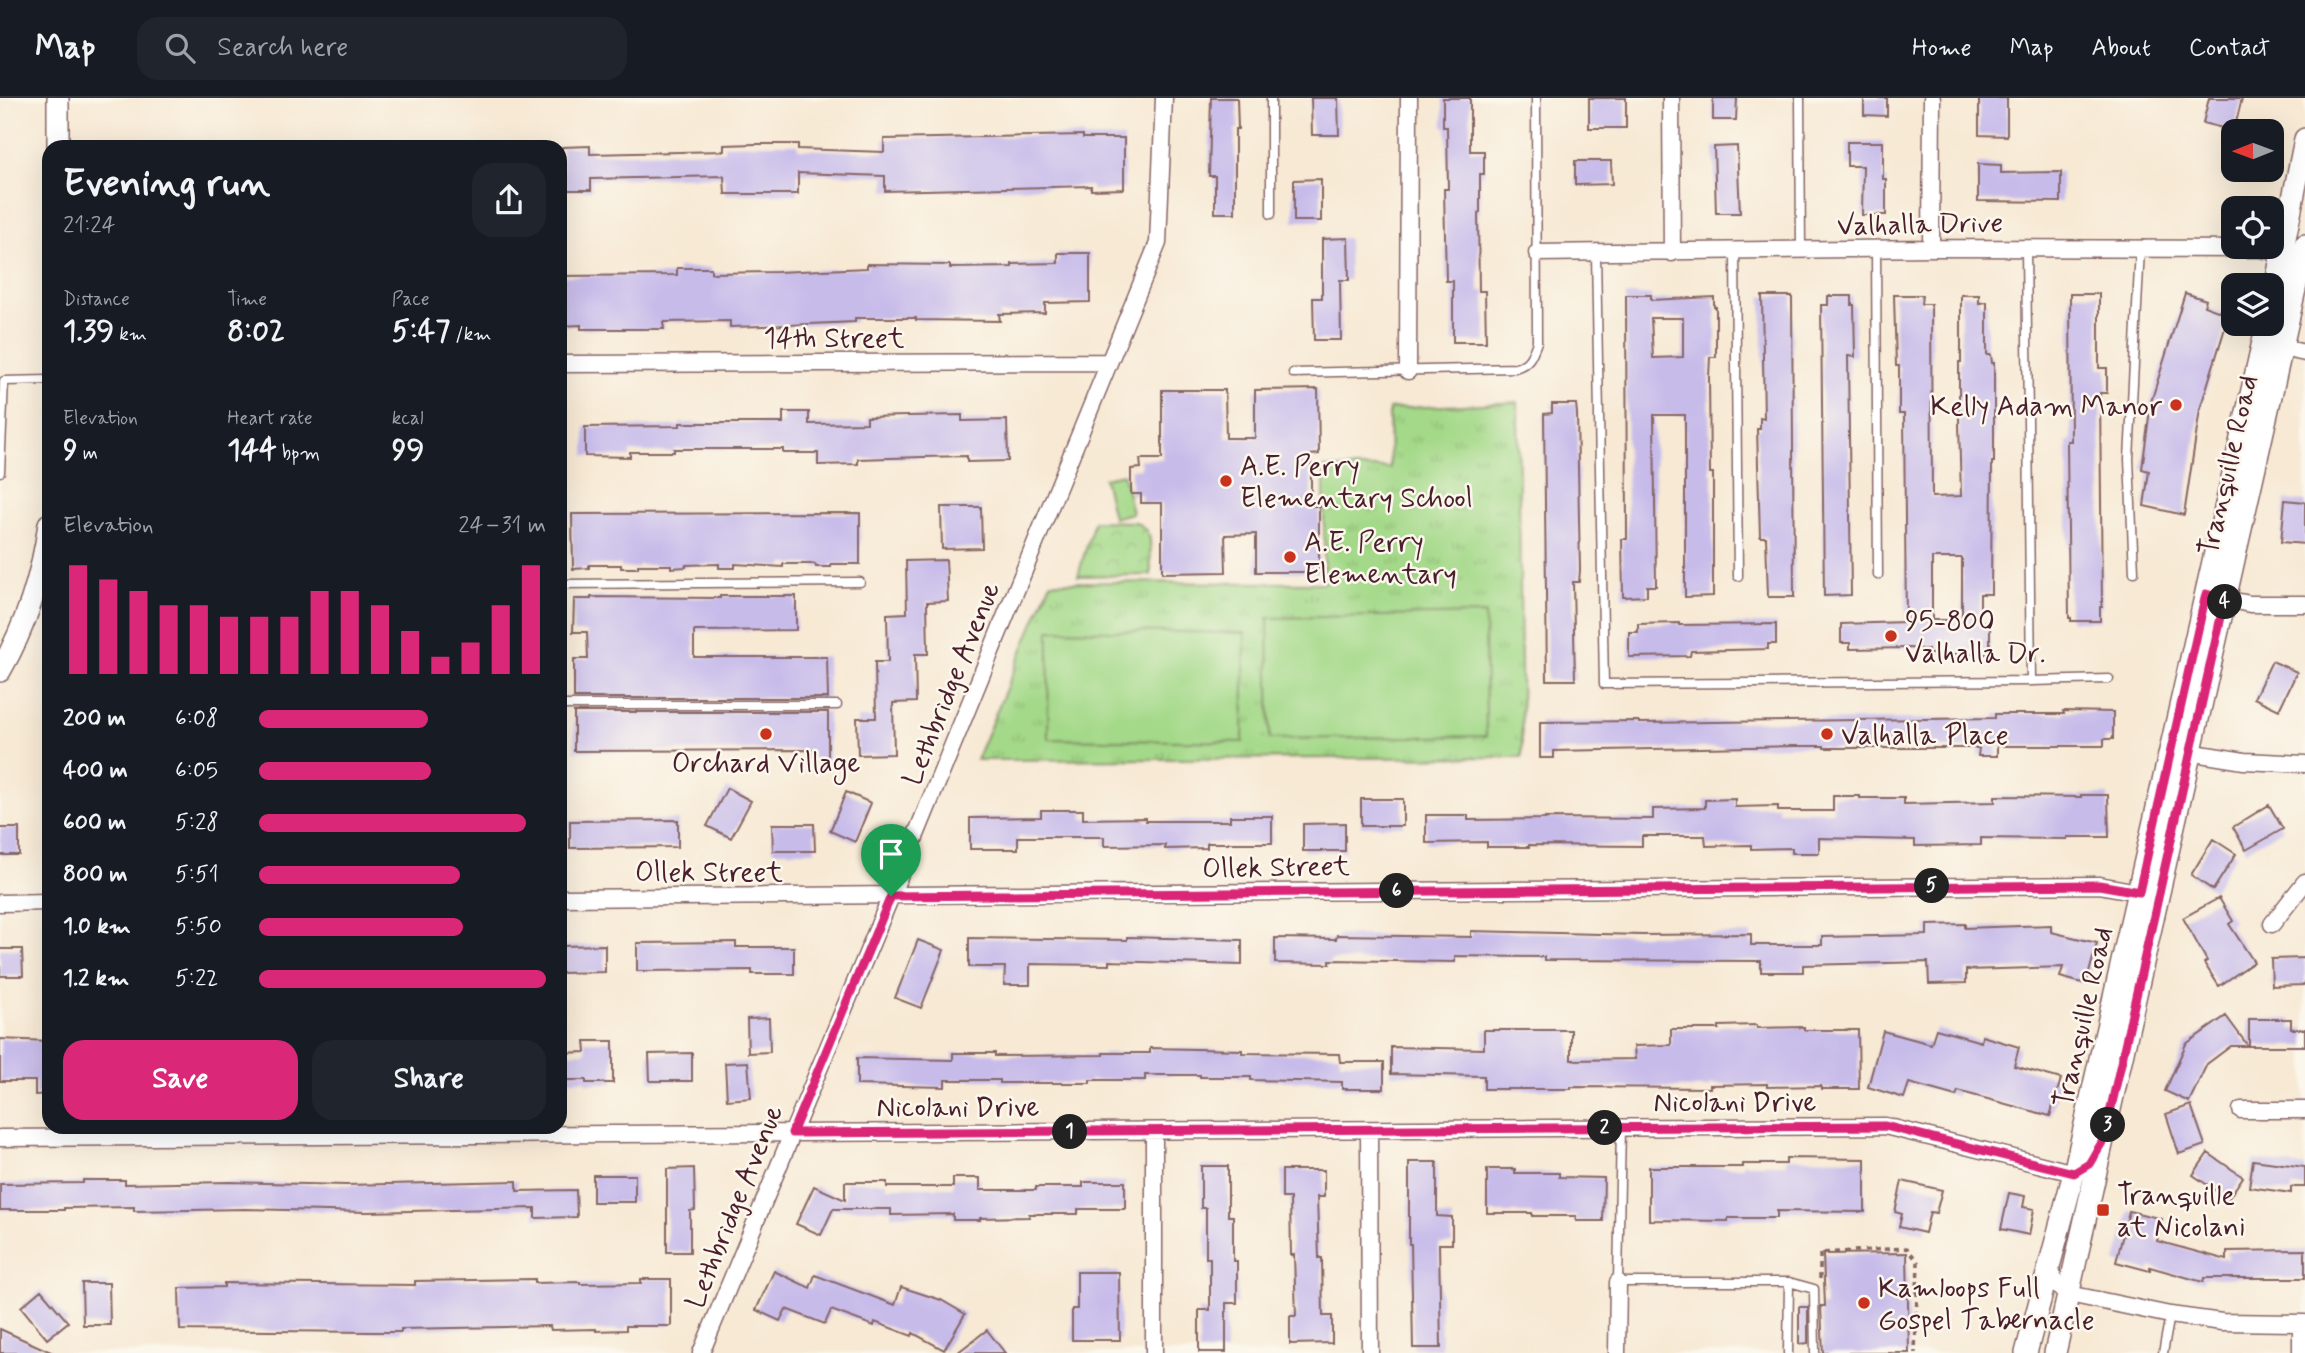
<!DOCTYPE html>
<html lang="en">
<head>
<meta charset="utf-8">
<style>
	body { margin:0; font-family:Mynerve,sans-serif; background:#20242c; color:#f1f3f6; height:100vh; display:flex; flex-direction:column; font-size:26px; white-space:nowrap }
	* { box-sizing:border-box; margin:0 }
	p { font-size:23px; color:#9ea1a6 }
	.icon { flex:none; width:38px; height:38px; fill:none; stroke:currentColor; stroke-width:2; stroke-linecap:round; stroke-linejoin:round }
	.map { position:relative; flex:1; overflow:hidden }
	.side { position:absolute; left:42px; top:42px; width:525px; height:994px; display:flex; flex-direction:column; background:#171b24; border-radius:21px; box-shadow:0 7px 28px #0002 }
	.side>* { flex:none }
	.needle { width:46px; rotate:269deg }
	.fabs { position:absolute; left:2221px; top:21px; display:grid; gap:14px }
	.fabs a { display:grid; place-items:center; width:63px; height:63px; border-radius:14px; background:#171b24; box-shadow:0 7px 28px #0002; font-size:35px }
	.pin { position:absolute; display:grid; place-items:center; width:60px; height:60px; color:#fff; margin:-72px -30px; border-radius:50% 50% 50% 0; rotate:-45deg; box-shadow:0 0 7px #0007 }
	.pin .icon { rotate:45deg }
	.km { position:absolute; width:35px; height:35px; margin:-18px; border-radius:50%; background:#222; color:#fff; font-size:19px; line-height:35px; text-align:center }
	.round { display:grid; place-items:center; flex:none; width:74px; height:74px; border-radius:21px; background:#20242c }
	.overview { display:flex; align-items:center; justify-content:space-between; height:119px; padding:0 21px }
	h1 { font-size:38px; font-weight:700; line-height:52px }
	.metrics { display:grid; grid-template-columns:repeat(3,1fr); gap:10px; height:119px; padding:7px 21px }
	.metrics div { display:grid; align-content:center }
	.metrics b { font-size:30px; font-weight:700 }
	.metrics small { font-size:19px; font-weight:400 }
	.metrics p { font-size:19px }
	.chart { height:196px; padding:14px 21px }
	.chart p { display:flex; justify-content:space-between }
	.chart svg { width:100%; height:126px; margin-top:7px; stroke:#db2777; stroke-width:6 }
	.primary-button { display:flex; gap:14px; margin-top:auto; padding:14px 21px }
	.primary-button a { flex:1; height:80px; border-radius:21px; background:#db2777; color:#fff; font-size:28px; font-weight:700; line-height:80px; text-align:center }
	.primary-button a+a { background:#20242c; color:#f1f3f6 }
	ul { padding:0 21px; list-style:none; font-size:23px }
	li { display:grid; grid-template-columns:112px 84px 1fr; align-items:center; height:52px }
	li i { height:18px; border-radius:9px; background:#db2777 }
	header { display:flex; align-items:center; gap:42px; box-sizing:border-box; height:98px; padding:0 35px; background:#171b24; border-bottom:2px solid #363941 }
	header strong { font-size:33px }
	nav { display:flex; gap:38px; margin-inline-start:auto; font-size:24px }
	.search { width:490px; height:63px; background:#20242c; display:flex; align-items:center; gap:18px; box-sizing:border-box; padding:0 24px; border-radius:21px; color:#9ea1a6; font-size:26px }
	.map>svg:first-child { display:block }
	.grass { fill:url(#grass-tufts); stroke:#777c5a; stroke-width:2 }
	.park { fill:url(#park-crowns); stroke:#777c5a; stroke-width:2 }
	.pitch { fill:#a4d989; stroke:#777c5a; stroke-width:2 }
	.building { fill:#c7bbea; fill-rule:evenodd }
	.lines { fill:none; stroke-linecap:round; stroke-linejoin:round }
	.service-casing { stroke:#876666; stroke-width:11 }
	.minor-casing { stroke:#876666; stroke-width:19 }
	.secondary-casing { stroke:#876666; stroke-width:24 }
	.path { stroke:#876666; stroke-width:3.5; stroke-dasharray:5 5; stroke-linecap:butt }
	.service { stroke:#fff; stroke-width:8 }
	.minor { stroke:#fff; stroke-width:16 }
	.secondary { stroke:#fff; stroke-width:21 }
	.route-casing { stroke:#fff; stroke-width:14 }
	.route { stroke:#db2777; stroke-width:9 }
	.poi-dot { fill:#c8321e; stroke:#fbf7ec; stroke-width:2.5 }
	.labels { text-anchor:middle; stroke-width:5; stroke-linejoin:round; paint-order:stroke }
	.street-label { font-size:28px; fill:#4a1f2b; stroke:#fbf7ec }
	.poi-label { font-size:28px; fill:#4a1f2b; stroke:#fbf7ec; text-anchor:start }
</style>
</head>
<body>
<header>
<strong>Map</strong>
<div class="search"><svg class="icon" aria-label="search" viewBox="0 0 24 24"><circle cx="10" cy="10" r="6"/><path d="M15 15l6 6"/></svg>Search here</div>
<nav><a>Home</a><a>Map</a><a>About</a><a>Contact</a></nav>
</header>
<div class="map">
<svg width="2305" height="1255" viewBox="0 0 2305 1255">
	<defs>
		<pattern id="grass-tufts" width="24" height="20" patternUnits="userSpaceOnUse" patternTransform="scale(1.75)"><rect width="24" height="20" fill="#a4d989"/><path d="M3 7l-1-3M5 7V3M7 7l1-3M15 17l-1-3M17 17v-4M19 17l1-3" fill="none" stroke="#8fba76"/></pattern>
		<pattern id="park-crowns" width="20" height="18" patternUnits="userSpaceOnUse" patternTransform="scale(1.75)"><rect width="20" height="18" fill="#a4d989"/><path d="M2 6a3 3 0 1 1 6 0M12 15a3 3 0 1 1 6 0" fill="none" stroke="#8fba76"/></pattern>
	</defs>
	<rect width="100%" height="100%" fill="#fbf7ec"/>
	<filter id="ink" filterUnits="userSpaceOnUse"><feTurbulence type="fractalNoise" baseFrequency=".0143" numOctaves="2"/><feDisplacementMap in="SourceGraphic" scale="14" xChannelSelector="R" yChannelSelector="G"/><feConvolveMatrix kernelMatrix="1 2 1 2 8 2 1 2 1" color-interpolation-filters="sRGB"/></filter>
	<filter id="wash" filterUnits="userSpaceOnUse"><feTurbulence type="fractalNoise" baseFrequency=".00686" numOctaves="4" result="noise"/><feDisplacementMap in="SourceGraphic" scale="28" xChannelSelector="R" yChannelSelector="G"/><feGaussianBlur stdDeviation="1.57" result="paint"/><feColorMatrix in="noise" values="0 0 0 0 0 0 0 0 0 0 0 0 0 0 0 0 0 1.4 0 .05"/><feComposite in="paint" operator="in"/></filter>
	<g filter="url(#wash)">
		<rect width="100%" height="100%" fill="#f7e9d4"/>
		<path class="grass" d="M1518,304L1522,659L976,662L1051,484L1324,485V370H1390L1389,311Z"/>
		<path class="park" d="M1094,423L1136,424C1143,428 1148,433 1150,441L1151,477L1078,478Z"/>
		<path class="pitch" d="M1123,376L1132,415L1113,420L1104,380Z
			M1485,516L1486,638L1270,641L1268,520Z
			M1049,532L1245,535L1243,644L1048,641Z"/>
		<g id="blocks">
			<path class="building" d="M1211,0H1237L1238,31H1235V115H1215V78H1209Z
				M1311,0H1338L1339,37H1312Z
				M1443,0H1470V53H1484V76H1480V114L1478,115L1479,193H1485L1486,244H1453V183H1446L1444,91H1448L1447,29H1443Z
				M1589,0H1626V30H1589Z
				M1713,0H1737L1736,22H1713Z
				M1864,0H1887V18L1864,17Z
				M1979,0H2007V38L1979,37Z
				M2209,0H2242L2234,33L2203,25Z
				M1083,37V40H1124V91L1091,92V88L885,93V78L798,75V96H725L724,78L591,81V92H563L562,49L590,48V56L724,53V47L756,46H798V51L884,54V41Z
				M1847,44H1883V81H1886V117H1862L1863,68H1847Z
				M1737,48L1740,115H1716L1714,49Z
				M1575,63H1611L1612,86L1575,87Z
				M1978,66L2001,67V75L2061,74V104L1978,103Z
				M1321,81V123H1294V82Z
				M1348,140L1349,182H1340L1341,242H1314L1313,200H1322V141Z
				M1058,155H1090V204L1045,205V215L999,216L1000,223L916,222V220H855V224L764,228L730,229V223L663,224L664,231H581V227L560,228V178L677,177V170H711V175L777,174L867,170V166L950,167V170L1012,169V166L1058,165Z
				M2185,195L2206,202L2204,208L2229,217L2200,311L2184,417L2144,408L2149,373L2142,371L2151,304Z
				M2070,196H2099V270H2107V295H2100L2102,509H2100V523H2071V520H2069L2067,343H2071Z
				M1626,197H1651V202L1714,199V209H1716V259H1710L1709,279L1710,375H1713V498L1685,499V317H1654L1656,488H1647V498L1623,499L1622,441H1627ZM1651,220H1683V259L1653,260Z
				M1894,197H1922L1921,206H1931L1932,399L1961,398L1959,325V264H1961V197H1979V205L1987,204V257H1991L1992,265H1994V364H1992L1991,496H1980V524H1990V556H1928V552L1909,550L1850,551V545H1841V526L1906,524L1904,316H1899V268H1896ZM1932,460H1962V522H1932Z
				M1762,198H1792L1794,499H1768L1766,439H1760L1757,331H1760V320L1764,321Z
				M1828,198H1852V207H1854L1855,259L1848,258L1851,497L1824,498L1821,207H1828Z
				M1318,291L1319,356L1311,357V408H1319V474H1256V436L1225,437L1226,474L1162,475V405H1141V396H1131V371L1141,370L1140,361H1162V292H1225L1226,340H1255V292Z
				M1552,306H1576L1577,315L1580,472L1579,484H1573L1575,582H1547L1544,316L1552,315Z
				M783,314H809V326L867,325V319L907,318L962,317V323L1007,322L1008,363L967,364V358L923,359L858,361V366L818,367V355H783V351H674V354H630V359L585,358V329L680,328V325H783Z
				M2285,402L2305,404V446L2281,444Z
				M941,409H981L982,450L942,451Z
				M860,415V466H831V469H816L815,466H783V469L735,466V470H719V466L686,467V469L671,470V467H638V470H621V467H589V470L573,471L572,416Z
				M946,462L948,503L927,504L928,556H915L916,604L893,605L894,656L858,657L857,620H876L875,564H888L887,516L907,515L906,463Z
				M720,498H796V532L694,533V559H827L828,600H574V561H588L587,534H573L574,501H591V499L720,500Z
				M1679,525V527L1776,526V546H1768V551L1691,553L1690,558L1629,559V534H1638V526Z
				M2272,563L2297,574L2279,612L2254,600Z
				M2063,613L2113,614V641H2104V648H1997V658H1978L1979,650H1824V648H1795L1554,653V660H1540V624L1639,623V625L1995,620V616H2064Z
				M574,614H828V661H813L812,652L574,653Z
				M727,690L751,703L731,740L707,728Z
				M846,694L871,705L855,744L830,733Z
				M2081,697H2108L2109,739H2067V741L1981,740V747L1915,748V742L1819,740V755H1792V750L1751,751V747L1706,748L1705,738H1642V748L1529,747V749H1487V744L1426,745V717H1468V722L1545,721V720L1653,721V711L1705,710V702L1735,701V709L1778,708V713H1833V698H1860V700H1904V706L1995,704V698L2081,699Z
				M1361,701H1403V728H1361Z
				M2269,707L2283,731L2246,752L2233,729Z
				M1041,712H1083V721L1146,720V723H1230V718H1272V745H1207V750L1165,751V747L1104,748V739H1018V751H970V720L1041,719Z
				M678,722V749L570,750V723Z
				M1345,725V753H1303V726Z
				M772,726H814L815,753H773Z
				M0,730H19V757H0Z
				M2213,741L2236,756L2213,792L2191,777Z
				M2219,800L2233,823L2229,826L2254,864L2219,888L2204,865L2207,863L2183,820Z
				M1965,826V830L2051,827V834L2097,845L2086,886L2060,879L2063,869L1966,872V885L1929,886L1928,864L1803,867V874H1761V863L1544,862V859L1455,858V864L1330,862V866L1275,865V840L1336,841L1337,837L1471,839V833L1642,837L1751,836V847H1822V839L1927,837V827Z
				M1127,839L1242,842V867L1109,863V867L1030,866V887H1004L1005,869H969V840L1127,842Z
				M918,842L944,852L921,910L895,900Z
				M736,844V849H794V876H752V872L637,873V845Z
				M605,847V874L560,875V848Z
				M0,851H22L23,878H0Z
				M2305,860V887L2272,888L2271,861Z
				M2226,918L2248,948H2231L2207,966L2189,1004L2165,993L2186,946Z
				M769,920L770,954L748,955L747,921Z
				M2249,921H2291V931H2305V948H2249Z
				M1757,927V930L1804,929V932H1858L1859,991H1821V988L1767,989V986L1710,987V990L1571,989V991H1484V978L1391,976V949L1484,951V932H1571V962L1635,961L1634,948L1671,947V931H1719V928Z
				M1936,931L1981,944L1982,938L2019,949L2014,968L2061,981L2050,1018L1958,993L1956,998L1909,985L1904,1000L1868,989L1883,933L1931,946Z
				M0,941L49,943V996L35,997V983H0Z
				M585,943H613V985H586V982H560V955L586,954Z
				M1150,950L1242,952V955L1339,956L1340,964H1384V991H1342V984L1251,982V979H1200V977H1145V982H1090V985H1000V982H945V989L857,987V960L953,962V955H995V958L1103,957V955H1150Z
				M692,955V983H650L649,956Z
				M748,964L751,1000L727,1002L725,965Z
				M2191,1007L2205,1047L2179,1056L2166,1016Z
				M2208,1055L2243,1079L2228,1101L2193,1077Z
				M1786,1060L1865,1061V1114L1777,1113V1120H1728V1123L1649,1122V1069H1743V1066H1786Z
				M2253,1062L2305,1069V1089H2291V1095L2249,1089Z
				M1409,1064H1437V1118L1452,1119V1146H1439L1441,1250H1413L1411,1146H1409Z
				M1201,1068H1228V1118H1233V1163H1237V1205H1226V1254H1199V1212H1210V1160H1206V1110H1201Z
				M694,1070L695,1112L690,1113V1154H667V1071Z
				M1487,1071H1515V1075H1559V1079L1604,1080L1603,1123H1576V1118H1532V1115H1487Z
				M1282,1072H1324V1099H1317L1319,1160H1322L1323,1218H1332V1245L1290,1246V1218H1296L1294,1157H1291L1290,1100H1282Z
				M593,1077H635V1104H593Z
				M953,1080H980V1092H1036V1089H1083V1084H1125V1111H1078V1116H1029V1119L980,1120V1122H953V1116L891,1117V1111H833L821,1137L796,1126L814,1088L845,1102V1084H887V1089H953Z
				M83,1082H125V1086L230,1084L346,1087L517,1083V1093L576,1092L577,1119L535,1120V1110L367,1114L246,1111L134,1113V1109L64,1110V1112H0V1086L83,1085Z
				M1902,1083L1942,1092L1936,1115L1930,1114L1925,1135L1899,1129L1902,1116L1895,1114Z
				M2009,1095L2025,1098L2023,1109L2034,1111L2029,1137L2001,1131Z
				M2129,1113L2162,1121L2157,1143L2227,1162V1153L2305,1152V1180H2204L2203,1184L2150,1169V1173L2116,1164Z
				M1907,1155L1909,1255H1823L1821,1208H1825L1823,1156Z
				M774,1173L810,1190L815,1177L895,1207L901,1189L941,1202L965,1216L944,1252L913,1235L912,1238L875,1224L874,1228L831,1212L825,1226L786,1211L780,1223L756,1212Z
				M1077,1174H1119L1120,1242H1072V1211H1077Z
				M535,1181V1185L580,1184V1186L641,1185V1181H671V1228H626V1232L596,1233V1231L551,1232L550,1228L401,1231V1234H371L180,1232L179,1190L224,1189V1185L415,1187V1183Z
				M82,1185H109L110,1227H83Z
				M41,1192L68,1224L47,1241L21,1209Z
				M1799,1209H1808V1245L1799,1246Z
				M0,1231L53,1255H0Z
				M987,1232L1005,1255H957Z"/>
		</g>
	</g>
	<g filter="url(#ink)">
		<use href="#blocks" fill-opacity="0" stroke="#876666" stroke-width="2"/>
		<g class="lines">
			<defs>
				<path id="service" d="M1800,0L1801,153
					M1271,116V0
					M1876,151L1878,477
					M1735,154L1738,478
					M1596,156L1604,586L2031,583L2026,150
					M1293,275L1515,270C1529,266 1532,258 1537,244L1536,0
					M0,374L4,283L49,282
					M2134,474L2129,361L2140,151
					M560,486L860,484
					M2031,583L2109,581
					M560,607H837
					M1621,1029L1618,1184H1789L1814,1191L1815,1255
					M1788,1255L1789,1184
					M2163,1255L2170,1217"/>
				<path id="minor" d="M1671,0L1672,155
					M1931,150L1932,0
					M1537,155L1931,150L2260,151L2293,156
					M2273,248L2305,255
					M560,266L1109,264
					M1408,273L1409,0
					M2215,499L2250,506H2305
					M2182,653L2244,663L2305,666
					M560,800L2099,787L2149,796
					M0,805L49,804
					M2272,826L2305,784
					M2241,1012H2305
					M1369,1032L1370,1255
					M1154,1033V1255
					M0,1040L1885,1028L2074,1075L2081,1070
					M2050,1168L2055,1186L2069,1196L2170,1217L2222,1224L2305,1225
					M701,1255L891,798L1158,145L1164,0
					M1617,1255L1618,1184
					M2301,1255V1225"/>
				<path id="secondary" d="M58,49V0
					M2272,205L2305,41
					M0,573C26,528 42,477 49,426
					M2026,1255L2074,1075L2267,226
					M2055,1255L2305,147"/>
			</defs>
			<use href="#service" class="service-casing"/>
			<use href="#minor" class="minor-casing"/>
			<use href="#secondary" class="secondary-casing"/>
			<path class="path" d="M1820,1181V1155L1907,1150L1918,1164L1915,1255"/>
			<use href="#service" class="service"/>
			<use href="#minor" class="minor"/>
			<use href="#secondary" class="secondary"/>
		</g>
	</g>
	<g class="lines" filter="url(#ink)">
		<defs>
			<path id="route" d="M2206,496L2225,501L2104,1041L2089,1066L2074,1075L1885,1028L792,1035L891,798L2099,787L2139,794Z"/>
		</defs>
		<use href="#route" class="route-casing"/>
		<use href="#route" class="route"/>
	</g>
	<g class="poi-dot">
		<circle cx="2176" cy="307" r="7"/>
		<circle cx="1226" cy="383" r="7"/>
		<circle cx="1290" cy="459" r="7"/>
		<circle cx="1891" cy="538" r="7"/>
		<circle cx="766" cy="636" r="7"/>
		<circle cx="1827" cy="636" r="7"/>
		<rect x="2096" y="1105" width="14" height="14" rx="3.5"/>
		<circle cx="1864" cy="1205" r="7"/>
	</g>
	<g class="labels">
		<g class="street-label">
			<text transform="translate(1920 125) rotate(-1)" y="10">Valhalla Drive</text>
			<text x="834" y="249">14th Street</text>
			<text transform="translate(2227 367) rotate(-77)" y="10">Tranquille Road</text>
			<text transform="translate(950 585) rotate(-68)" y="10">Lethbridge Avenue</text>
			<text transform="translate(1276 768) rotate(-1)" y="10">Ollek Street</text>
			<text x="709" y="783">Ollek Street</text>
			<text transform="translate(2082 919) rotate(-77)" y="10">Tranquille Road</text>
			<text x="1735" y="1013">Nicolani Drive</text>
			<text x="958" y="1018">Nicolani Drive</text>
			<text transform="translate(733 1108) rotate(-68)" y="10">Lethbridge Avenue</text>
		</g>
		<g class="poi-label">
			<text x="2162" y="317" text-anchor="end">Kelly Adam Manor</text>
			<text x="1240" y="377">A.E. Perry<tspan x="1240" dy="32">Elementary School</tspan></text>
			<text x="1304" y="453">A.E. Perry<tspan x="1304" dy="32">Elementary</tspan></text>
			<text x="1905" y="532">95-800<tspan x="1905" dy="32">Valhalla Dr.</tspan></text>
			<text x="1841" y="646">Valhalla Place</text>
			<text x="766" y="674" text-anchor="middle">Orchard Village</text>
			<text x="2117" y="1106">Tranquille<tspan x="2117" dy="32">at Nicolani</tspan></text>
			<text x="1878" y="1199">Kamloops Full<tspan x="1878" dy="32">Gospel Tabernacle</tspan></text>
		</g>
	</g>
</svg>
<div class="fabs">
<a><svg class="needle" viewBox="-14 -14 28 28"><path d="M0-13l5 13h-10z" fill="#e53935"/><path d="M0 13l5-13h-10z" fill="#9ea1a6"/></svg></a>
<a><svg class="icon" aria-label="locate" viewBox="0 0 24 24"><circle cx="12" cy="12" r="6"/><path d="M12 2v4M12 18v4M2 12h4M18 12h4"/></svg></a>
<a><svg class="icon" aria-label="layers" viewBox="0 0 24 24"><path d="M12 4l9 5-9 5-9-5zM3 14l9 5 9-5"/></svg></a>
</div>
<div class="pin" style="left:891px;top:798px;background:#1e9e55"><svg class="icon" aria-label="arrive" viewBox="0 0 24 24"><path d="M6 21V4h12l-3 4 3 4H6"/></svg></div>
<b class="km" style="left:1070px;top:1034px">1</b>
<b class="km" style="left:1605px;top:1030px">2</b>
<b class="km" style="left:2108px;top:1027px">3</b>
<b class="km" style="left:2225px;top:504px">4</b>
<b class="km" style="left:1932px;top:788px">5</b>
<b class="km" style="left:1397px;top:793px">6</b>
<section class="side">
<div class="overview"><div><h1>Evening run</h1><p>21:24</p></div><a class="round"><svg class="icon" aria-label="share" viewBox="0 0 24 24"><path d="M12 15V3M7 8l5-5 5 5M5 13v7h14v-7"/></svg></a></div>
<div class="metrics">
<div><p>Distance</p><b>1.39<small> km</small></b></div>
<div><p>Time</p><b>8:02</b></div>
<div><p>Pace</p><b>5:47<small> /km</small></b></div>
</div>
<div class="metrics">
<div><p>Elevation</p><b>9<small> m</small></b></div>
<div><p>Heart rate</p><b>144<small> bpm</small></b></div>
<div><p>kcal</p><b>99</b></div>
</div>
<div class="chart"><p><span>Elevation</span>24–31 m</p>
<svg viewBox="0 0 160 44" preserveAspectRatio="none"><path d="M5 44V6M15 44V11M25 44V15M35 44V20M45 44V20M55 44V24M65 44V24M75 44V24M85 44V15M95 44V15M105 44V20M115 44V29M125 44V38M135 44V33M145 44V20M155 44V6"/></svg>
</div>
<ul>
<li><b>200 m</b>6:08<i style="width:59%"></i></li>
<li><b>400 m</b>6:05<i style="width:60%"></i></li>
<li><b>600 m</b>5:28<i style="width:93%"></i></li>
<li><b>800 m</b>5:51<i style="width:70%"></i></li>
<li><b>1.0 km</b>5:50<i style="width:71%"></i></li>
<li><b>1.2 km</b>5:22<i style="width:100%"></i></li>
</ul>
<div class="primary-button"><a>Save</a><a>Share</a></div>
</section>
</div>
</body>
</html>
